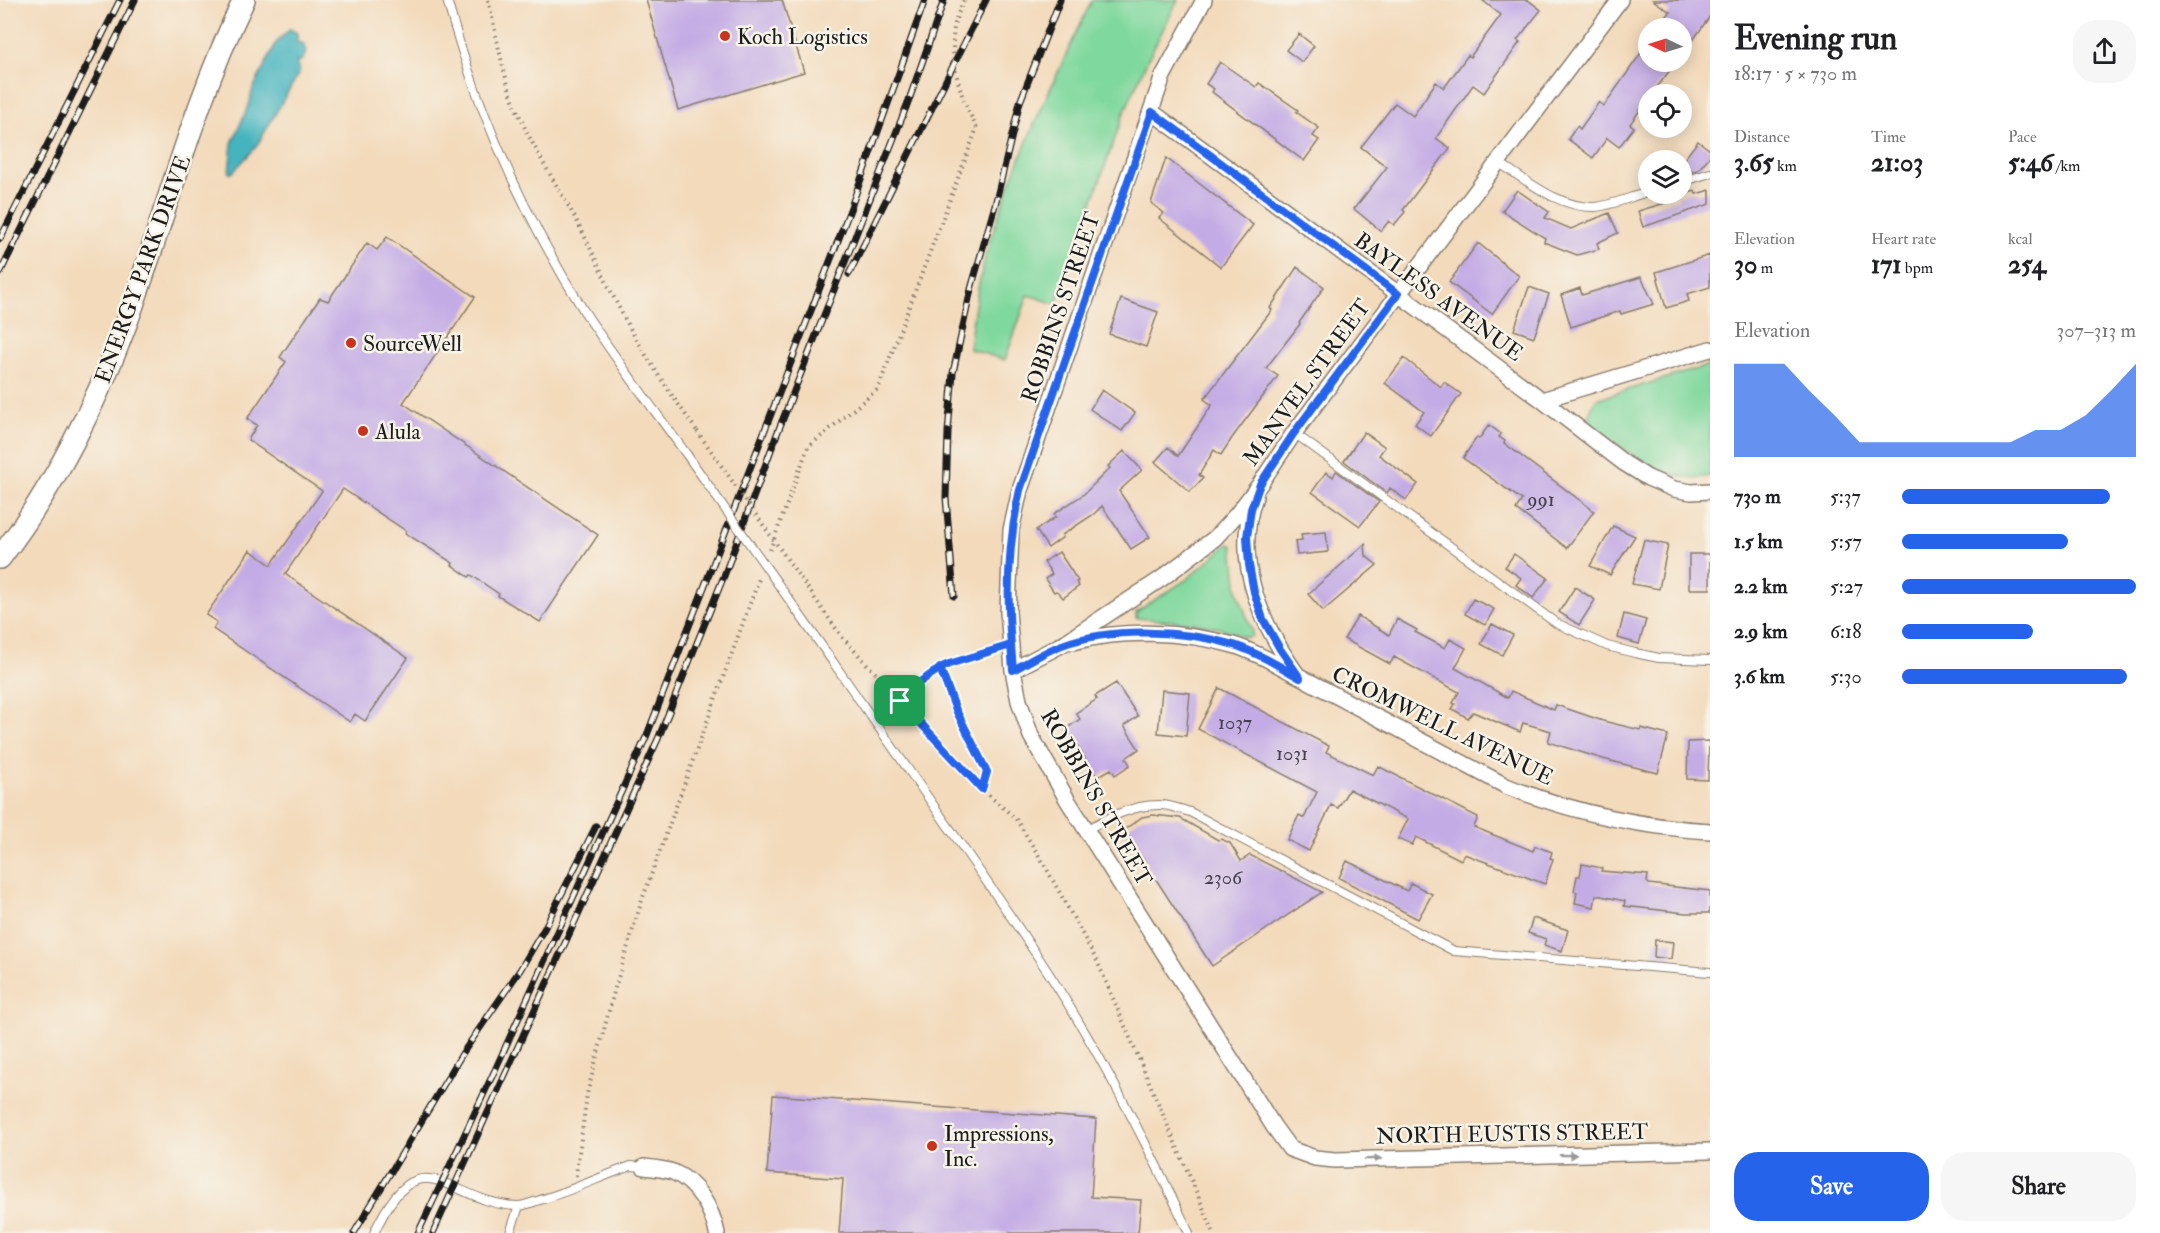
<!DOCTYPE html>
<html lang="en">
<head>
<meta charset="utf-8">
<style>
	body { margin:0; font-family:"IM FELL Double Pica",serif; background:#f6f6f6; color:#202124; height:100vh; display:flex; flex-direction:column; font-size:22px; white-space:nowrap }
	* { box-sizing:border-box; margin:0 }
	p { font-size:20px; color:#757577 }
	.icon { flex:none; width:33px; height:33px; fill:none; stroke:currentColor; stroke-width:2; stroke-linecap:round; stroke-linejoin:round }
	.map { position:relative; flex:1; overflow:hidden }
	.drawer { display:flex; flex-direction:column; background:#fff; width:450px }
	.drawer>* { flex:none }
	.needle { width:39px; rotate:274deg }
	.controls { position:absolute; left:1638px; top:18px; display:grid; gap:12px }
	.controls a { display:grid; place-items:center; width:54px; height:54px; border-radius:50%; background:#fff; box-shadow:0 3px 15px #0003; font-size:30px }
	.pin { position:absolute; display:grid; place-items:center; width:51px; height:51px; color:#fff; margin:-26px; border-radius:12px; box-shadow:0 3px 9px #0006 }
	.round { display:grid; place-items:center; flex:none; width:63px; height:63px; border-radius:24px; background:#f6f6f6 }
	.head { display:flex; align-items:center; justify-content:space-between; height:102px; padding:0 24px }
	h1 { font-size:33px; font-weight:700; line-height:45px }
	.stats { display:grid; grid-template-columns:repeat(3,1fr); gap:9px; height:102px; padding:6px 24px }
	.stats div { display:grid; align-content:center }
	.stats b { font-size:26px; font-weight:700 }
	.stats small { font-size:16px; font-weight:400 }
	.stats p { font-size:16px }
	.chart { height:168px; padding:12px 24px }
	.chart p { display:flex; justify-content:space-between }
	.chart svg { width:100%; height:108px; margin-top:6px; fill:#2563eb; opacity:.7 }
	.button { display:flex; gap:12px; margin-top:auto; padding:12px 24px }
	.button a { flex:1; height:69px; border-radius:24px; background:#2563eb; color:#fff; font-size:24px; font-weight:700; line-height:69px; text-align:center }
	.button a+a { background:#f6f6f6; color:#202124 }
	ul { padding:0 24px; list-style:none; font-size:20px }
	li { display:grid; grid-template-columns:96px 72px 1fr; align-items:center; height:45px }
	li i { height:15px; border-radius:8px; background:#2563eb }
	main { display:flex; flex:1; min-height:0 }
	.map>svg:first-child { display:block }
	.green { fill:#7fd89d; stroke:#4e7a5c; stroke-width:1.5 }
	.water { fill:#45b4bf; stroke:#30686e; stroke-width:1.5 }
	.building { fill:#c3abe5 }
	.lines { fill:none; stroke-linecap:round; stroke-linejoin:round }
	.lane-casing { stroke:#887b6c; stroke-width:10 }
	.street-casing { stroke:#887b6c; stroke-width:18 }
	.secondary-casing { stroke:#887b6c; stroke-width:24 }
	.path { stroke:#887b6c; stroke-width:4; stroke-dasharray:1.5 4.5; stroke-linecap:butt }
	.lane { stroke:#fff; stroke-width:8 }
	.street { stroke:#fff; stroke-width:15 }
	.secondary { stroke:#fff; stroke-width:21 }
	.rail-casing { stroke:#1c1c1c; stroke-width:7 }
	.rail { stroke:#f7f3e8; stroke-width:4.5; stroke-dasharray:14; stroke-linecap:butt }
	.lane-bridge-casing { stroke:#887b6c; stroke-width:10; stroke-linecap:butt }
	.path-bridge { stroke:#887b6c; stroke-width:4; stroke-dasharray:1.5 4.5; stroke-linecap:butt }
	.lane-bridge { stroke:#fff; stroke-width:8 }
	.oneway { fill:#999 }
	.route-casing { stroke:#fff; stroke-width:12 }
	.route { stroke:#2563eb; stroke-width:8 }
	.poi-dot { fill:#c8321e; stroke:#f7f3e8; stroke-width:2 }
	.labels { text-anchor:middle; stroke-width:5; stroke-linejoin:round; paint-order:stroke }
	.number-label { font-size:20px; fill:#46404e }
	.poi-label { font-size:22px; fill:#1c1c1c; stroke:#f7f3e8; text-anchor:start }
	.street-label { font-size:22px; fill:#1c1c1c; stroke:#f7f3e8 }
</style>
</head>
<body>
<main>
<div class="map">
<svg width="1710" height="1233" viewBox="0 0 1710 1233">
	<rect width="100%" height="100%" fill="#f7f3e8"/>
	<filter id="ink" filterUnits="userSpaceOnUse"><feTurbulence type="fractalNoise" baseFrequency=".0167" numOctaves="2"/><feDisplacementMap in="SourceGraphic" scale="12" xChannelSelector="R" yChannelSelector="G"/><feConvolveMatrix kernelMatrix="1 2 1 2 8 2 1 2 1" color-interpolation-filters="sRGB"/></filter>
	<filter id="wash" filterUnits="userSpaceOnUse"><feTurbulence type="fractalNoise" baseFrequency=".008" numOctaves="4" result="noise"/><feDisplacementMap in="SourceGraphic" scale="24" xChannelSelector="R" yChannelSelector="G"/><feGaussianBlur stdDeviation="1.35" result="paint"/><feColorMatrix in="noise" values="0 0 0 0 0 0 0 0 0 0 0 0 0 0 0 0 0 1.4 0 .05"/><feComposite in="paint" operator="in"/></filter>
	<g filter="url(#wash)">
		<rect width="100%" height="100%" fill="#f3dabb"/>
		<path class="green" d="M1092,0H1178L1147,61L1124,113L1056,304L1028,295L1005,360L969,349C973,313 979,276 990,241C1016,158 1055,78 1092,0Z
			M1710,365V476C1664,486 1627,450 1592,426C1588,415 1590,408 1597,399Z
			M1228,544L1233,546L1238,593L1252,631V636L1247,638L1219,628L1194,623L1136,618V612L1186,580Z"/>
		<path class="water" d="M290,29L297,33V43H303L306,52L303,60L296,62L300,71L298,75L256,147L232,173H229L232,143L250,102L252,91L276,43Z"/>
		<g id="blocks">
			<path class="building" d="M646,0H782L804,72L678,110Z
				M1482,0H1528L1541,10L1517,40L1520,42L1484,93L1473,85L1436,138L1450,148L1403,210L1405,212L1394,225L1389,221L1381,231L1354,209L1387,167L1361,147L1395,103L1413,116L1436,82L1444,88L1468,55L1470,57L1501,15Z
				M1653,0H1710V16L1682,56V28H1676L1664,20L1670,12Z
				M1299,34L1314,46L1302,62L1286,50Z
				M1648,43V62H1676L1652,94H1648V99L1630,124L1634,127L1619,147L1607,138L1593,158L1568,139L1577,126L1580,129L1599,102L1604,106Z
				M1220,62L1256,87L1259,83L1298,110L1296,112L1319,128L1313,136L1319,140L1304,161L1212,92L1214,89L1206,84Z
				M1698,141L1710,150V156L1698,170L1692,172L1682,162Z
				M1166,158L1253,225L1221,267L1159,218L1164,213L1151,203Z
				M1517,190L1549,212L1545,218L1571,229L1609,213L1618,233L1597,243L1599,249L1577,255L1544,242L1545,238L1502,211Z
				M1710,190V204L1643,227L1638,211L1679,199L1678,196L1695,191L1696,194Z
				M387,237L475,297L403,403L598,535L540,622L498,596L499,594L471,575L469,577L452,565L453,563L405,533L406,531L343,489L285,574L408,658L365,721L355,714L350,722L213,629L217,622L206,615L250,550L271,565L322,491L248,440L257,425L247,419L286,362L280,357L320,298L328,301L367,243L377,250Z
				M1478,243L1519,276L1492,314L1449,282Z
				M1710,255V287L1687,294L1689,301L1666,308L1656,272Z
				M1297,267L1324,287L1299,323L1300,324L1266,368L1278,376L1232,438L1221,455L1214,450L1199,475L1203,478L1190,492L1155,462L1168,447L1178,456L1212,405L1204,399L1272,310L1270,308Z
				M1641,277L1654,304L1621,314L1620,311L1571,327L1561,295L1580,288L1582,295Z
				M1529,287L1549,294L1534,337L1514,330Z
				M1121,299L1158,312L1146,347L1109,334Z
				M1404,358L1441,387L1444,382L1461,394L1431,436L1415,424L1424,412L1385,383Z
				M1102,390L1135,413L1122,431L1090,409Z
				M1489,425L1501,434L1499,437L1505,441L1504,443L1594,511L1567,548L1516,509L1522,500L1463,458L1477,437L1479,439Z
				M1364,432L1385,447L1379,455L1418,484L1406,500L1390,488L1387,493L1344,461Z
				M1124,451L1142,470L1119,491L1150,537L1131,549L1102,506L1094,514L1062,535L1063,537L1048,548L1036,530L1056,517L1054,514L1084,494L1110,468L1108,466Z
				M1336,471L1379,502L1360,526L1312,492L1326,472L1333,477Z
				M1613,526L1635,536L1610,575L1590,566Z
				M1326,532L1328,552L1297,555L1295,541L1302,540L1301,534Z
				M1644,540L1668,545L1659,589L1632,584Z
				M1365,544L1366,556L1377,565L1323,611L1308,594Z
				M1059,552L1078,581L1076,582L1079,586L1063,598L1059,593L1056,591L1054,592L1045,579L1052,574L1044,562Z
				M1514,554L1548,578L1533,598L1516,585L1521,578L1505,567Z
				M1689,554H1710V589H1689Z
				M1575,587L1595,600L1579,625L1559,612Z
				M1473,599L1494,609L1485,625L1465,614Z
				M1624,614L1646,620L1639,644L1618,638Z
				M1358,616L1389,635L1397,619L1417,630L1415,632L1445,648L1450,639L1466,648L1455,668L1508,698L1511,691L1554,710L1556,705L1603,721L1640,730L1641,728L1668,735L1658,773L1603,759L1548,742L1551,731L1523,723L1520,732L1473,712L1468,718L1452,709L1455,704L1453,703L1459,692L1394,657L1390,664L1344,639Z
				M1492,624L1513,635L1502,655L1481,644Z
				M1116,683L1138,716L1124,726L1139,749L1126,758L1130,765L1115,775L1111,769L1097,777L1066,729L1080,719L1076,713L1097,699L1095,696Z
				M1219,688L1329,746L1326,752L1373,775L1378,766L1478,817L1474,827L1533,851L1535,846L1552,852L1550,858L1553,859L1545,884L1464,854L1461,860L1416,837L1412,845L1398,839L1408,819L1349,789L1338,808L1331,805L1309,851L1287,840L1299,815L1304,818L1317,792L1198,729Z
				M1162,690L1190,693L1186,736L1158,733Z
				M1709,741L1708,780L1687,779L1688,742Z
				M1153,815L1180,818L1218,840L1221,839L1230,843L1241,861L1250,855L1322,892L1212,966L1124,830L1142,817Z
				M1347,861L1407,891L1411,883L1432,894L1418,919L1339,878Z
				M1582,864L1602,868L1601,871L1648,875L1647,882L1649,884L1710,891V913H1686L1624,906L1625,901L1596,895L1594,907L1575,903L1577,892L1574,891L1577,876H1580Z
				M1533,918L1568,930L1562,951L1544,945L1546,939L1528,933Z
				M1655,940L1673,942L1671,959L1654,957Z
				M773,1095L1096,1119L1091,1197L1141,1200L1138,1233H839L843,1179L767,1173Z"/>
		</g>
	</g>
	<g filter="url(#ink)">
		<use href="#blocks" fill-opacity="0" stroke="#887b6c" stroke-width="1.5"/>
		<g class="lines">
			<defs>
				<path id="lane" d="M447,0C477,110 523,214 584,311C616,360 652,407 687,455
					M1499,163C1528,181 1559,208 1595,207C1610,206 1633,196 1648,192
					M1682,182L1710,173
					M1294,433L1556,623L1607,646L1635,653L1659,658L1710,660
					M833,662C900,759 970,855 1036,954C1095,1042 1144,1137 1189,1233
					M1086,830C1108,818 1132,805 1158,805C1168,804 1180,809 1190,812L1454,951L1710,972
					M374,1233C421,1131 448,1204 518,1206C524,1206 533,1202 540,1200C571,1191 600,1177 631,1166L644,1167
					M510,1233L519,1206"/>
				<path id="street" d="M1204,0L1163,76L1020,490L1011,530L1008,612L1013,670L1019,701L1031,736L1068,801L1274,1127L1290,1149L1315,1158L1335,1160L1710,1151
					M1152,112L1542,400L1624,463L1648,478L1674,489L1691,492L1710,491
					M1542,400L1710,349
					M1255,497C1232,560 1260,622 1296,673
					M1073,642C1124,629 1181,631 1233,645C1244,648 1256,654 1267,659L1506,786C1572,812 1639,827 1710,831
					M1013,670L1061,645L1161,579L1215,538L1237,514L1260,484L1294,433L1620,0
					M644,1167C654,1168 664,1169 673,1172C697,1182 712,1209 717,1233"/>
				<path id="secondary" d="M0,558C53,489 98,401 128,319C166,213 194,102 244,0"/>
			</defs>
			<use href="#lane" class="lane-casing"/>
			<use href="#street" class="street-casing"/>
			<use href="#secondary" class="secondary-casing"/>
			<path class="path" d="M488,0C496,32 501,66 512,97C527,139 551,175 573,214C593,251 609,291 630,328C650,364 673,397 697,431
				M770,550L808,447L878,389L977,128C960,97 948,58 955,22C957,15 961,7 964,0
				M842,637L982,789L1016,819L1044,864L1097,961L1214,1233
				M900,701L940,668
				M982,789L987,772L956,709L940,668L949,664L996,650
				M576,1176L587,1094L615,988L642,900L759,579"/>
			<use href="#lane" class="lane"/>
			<use href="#street" class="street"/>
			<use href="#secondary" class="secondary"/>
			<defs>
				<path id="rail" d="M0,239L120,0
					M0,273L135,0
					M849,274L986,0
					M954,596L946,498L948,432L953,373L971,289L995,205L1020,102L1060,0
					M354,1233L462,1054L520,970L544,929L596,826
					M418,1233L495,1070L647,735L851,207L925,0
					M433,1233L658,739L724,576L777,434L909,100L944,0"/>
			</defs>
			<use href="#rail" class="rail-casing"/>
			<use href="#rail" class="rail"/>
			<defs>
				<path id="lane-bridge" d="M687,455L833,662"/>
			</defs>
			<use href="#lane-bridge" class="lane-bridge-casing"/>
			<path class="path-bridge" d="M697,431L842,637"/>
			<use href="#lane-bridge" class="lane-bridge"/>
		</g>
		<defs><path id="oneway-solid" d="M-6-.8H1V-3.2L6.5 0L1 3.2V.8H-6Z" transform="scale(1.5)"/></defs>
		<g class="oneway">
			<use href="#oneway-solid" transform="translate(1568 1155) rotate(-1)"/>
			<use href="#oneway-solid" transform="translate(1373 1159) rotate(-1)"/>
		</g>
	</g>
	<g class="lines" filter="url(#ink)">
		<defs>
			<path id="route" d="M900,701C913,686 931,673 949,664L1011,645L1013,670C1029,662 1045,651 1062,645C1112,627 1184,630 1234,645C1258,653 1279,666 1300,678L1280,649L1263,619L1254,592L1249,565L1247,537L1251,509L1260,484L1294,433L1398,294L1152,112L1020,490C1008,543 1006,591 1011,645L949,664L940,668L956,710L987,772L982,789L900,701"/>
		</defs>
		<use href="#route" class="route-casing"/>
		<use href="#route" class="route"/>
	</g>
	<g class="poi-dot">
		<circle cx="725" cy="36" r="6"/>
		<circle cx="351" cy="343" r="6"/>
		<circle cx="363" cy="431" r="6"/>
		<circle cx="932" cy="1146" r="6"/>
	</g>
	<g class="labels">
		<g class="number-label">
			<text x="1541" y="506">991</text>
			<text x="1235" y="729">1037</text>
			<text x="1292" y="760">1031</text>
			<text x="1223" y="884">2306</text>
		</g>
		<g class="poi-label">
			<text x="737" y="44">Koch Logistics</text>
			<text x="363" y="351">SourceWell</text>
			<text x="375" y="439">Alula</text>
			<text x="944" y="1141">Impressions,<tspan x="944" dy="25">Inc.</tspan></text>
		</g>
		<g class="street-label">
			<text transform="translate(142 269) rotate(-70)" y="8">ENERGY PARK DRIVE</text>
			<text transform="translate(1439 296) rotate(36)" y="8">BAYLESS AVENUE</text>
			<text transform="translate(1060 307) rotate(-71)" y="8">ROBBINS STREET</text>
			<text transform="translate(1306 382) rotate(-54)" y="8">MANVEL STREET</text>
			<text transform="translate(1443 725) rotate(26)" y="8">CROMWELL AVENUE</text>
			<text transform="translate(1097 797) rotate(60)" y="8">ROBBINS STREET</text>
			<text transform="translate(1512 1133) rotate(-1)" y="8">NORTH EUSTIS STREET</text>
		</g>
	</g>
</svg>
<div class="controls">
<a><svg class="needle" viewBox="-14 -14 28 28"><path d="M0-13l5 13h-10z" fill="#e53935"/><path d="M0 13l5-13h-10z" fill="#757577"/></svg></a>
<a><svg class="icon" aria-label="locate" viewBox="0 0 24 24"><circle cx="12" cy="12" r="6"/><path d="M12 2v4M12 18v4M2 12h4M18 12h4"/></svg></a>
<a><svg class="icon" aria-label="layers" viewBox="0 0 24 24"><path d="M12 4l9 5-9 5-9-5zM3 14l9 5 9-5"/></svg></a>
</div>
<div class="pin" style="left:900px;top:701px;background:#1e9e55"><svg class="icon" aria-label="arrive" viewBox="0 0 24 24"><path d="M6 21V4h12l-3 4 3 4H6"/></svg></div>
</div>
<section class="drawer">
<div class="head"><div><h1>Evening run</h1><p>18:17 · 5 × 730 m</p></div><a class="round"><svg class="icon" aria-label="share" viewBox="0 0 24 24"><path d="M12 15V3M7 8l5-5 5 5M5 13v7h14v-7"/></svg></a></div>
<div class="stats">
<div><p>Distance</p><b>3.65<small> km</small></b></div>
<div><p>Time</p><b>21:03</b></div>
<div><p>Pace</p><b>5:46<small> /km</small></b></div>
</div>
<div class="stats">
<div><p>Elevation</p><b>30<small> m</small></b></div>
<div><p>Heart rate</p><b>171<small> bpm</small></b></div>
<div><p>kcal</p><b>254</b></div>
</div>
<div class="chart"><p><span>Elevation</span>307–313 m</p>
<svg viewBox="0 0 160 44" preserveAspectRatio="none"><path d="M0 44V6L10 6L20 6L30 17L40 27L50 38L60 38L70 38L80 38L90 38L100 38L110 38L120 33L130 33L140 27L150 17L160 6V44z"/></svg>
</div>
<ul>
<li><b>730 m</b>5:37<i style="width:89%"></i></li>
<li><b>1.5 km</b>5:57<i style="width:71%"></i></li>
<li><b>2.2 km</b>5:27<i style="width:100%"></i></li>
<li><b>2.9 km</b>6:18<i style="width:56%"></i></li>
<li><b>3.6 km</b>5:30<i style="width:96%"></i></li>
</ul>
<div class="button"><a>Save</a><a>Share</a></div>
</section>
</main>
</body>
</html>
